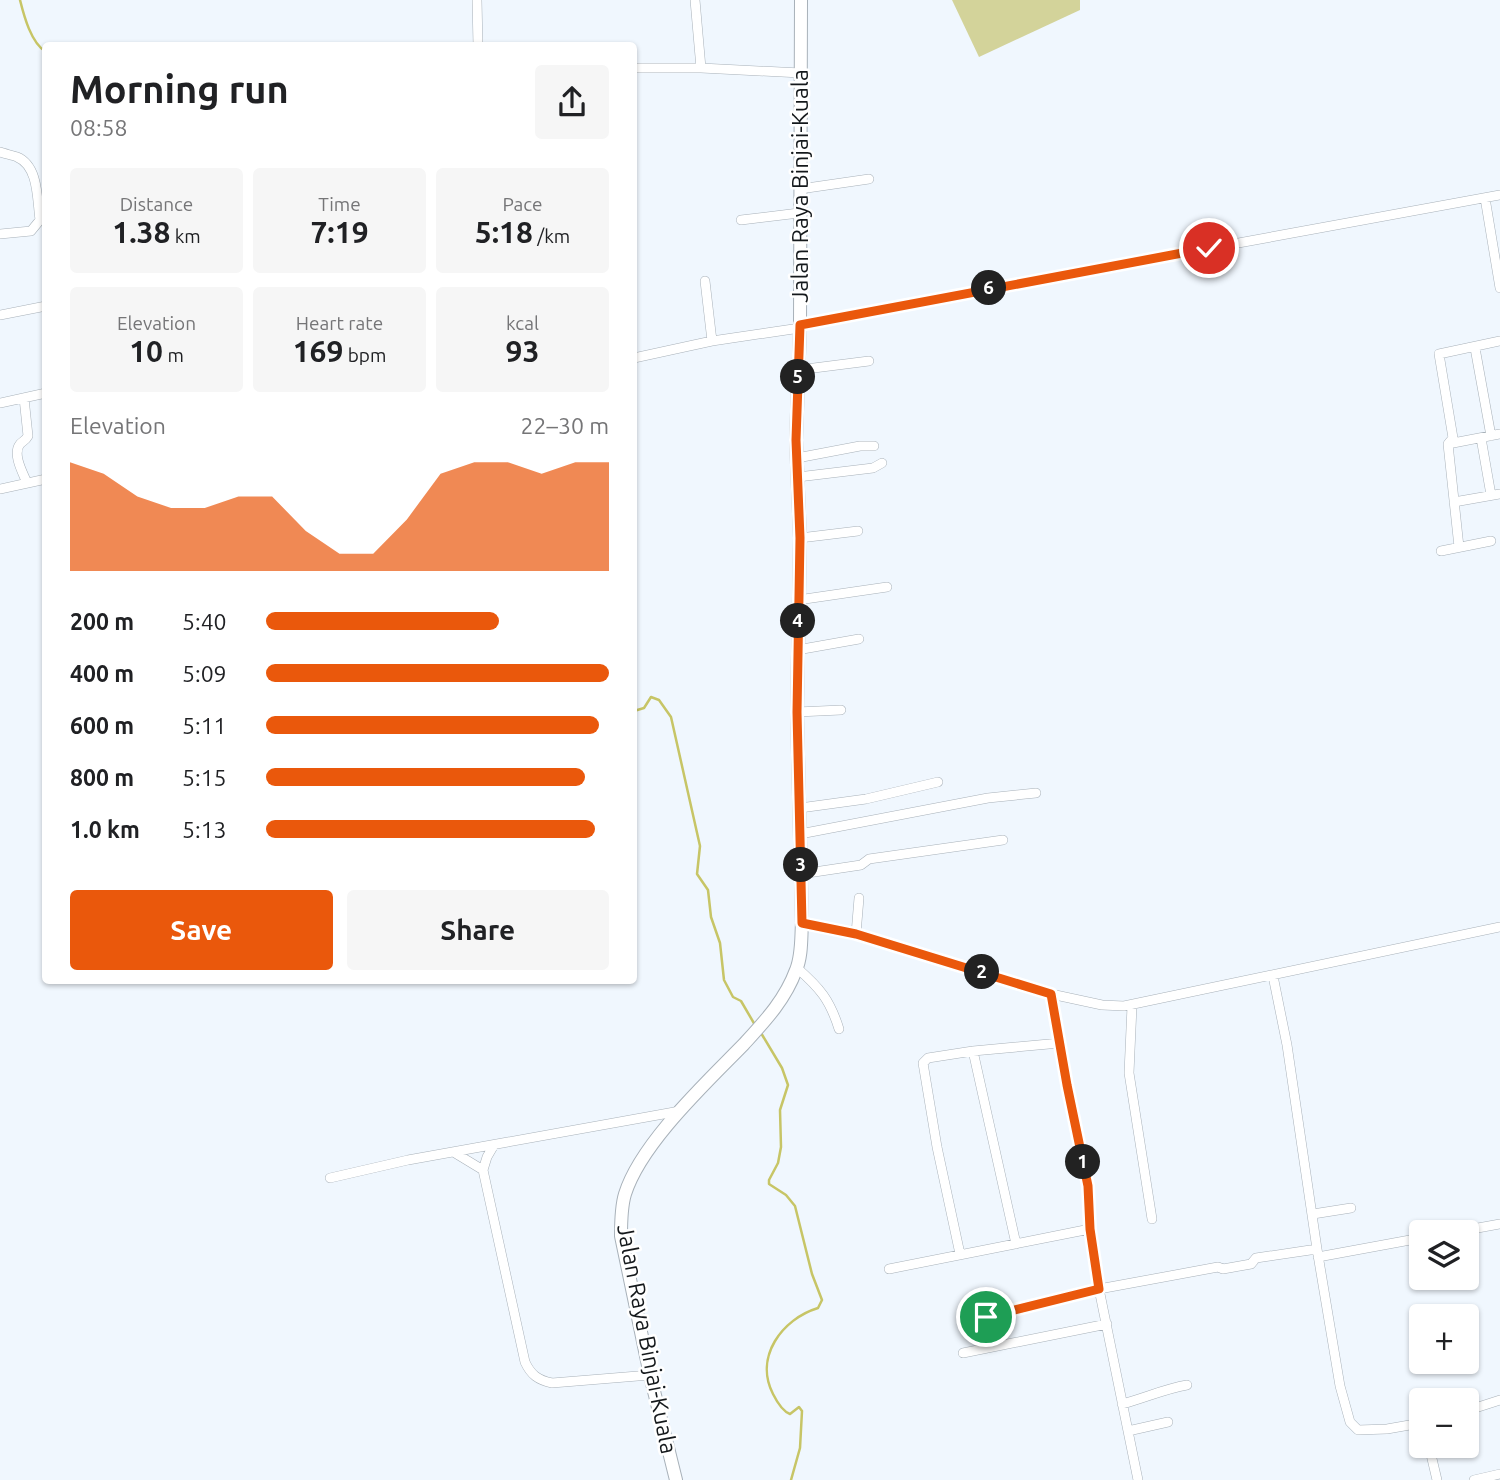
<!DOCTYPE html>
<html lang="en">
<head>
<meta charset="utf-8">
<style>
	body { margin:0; font-family:Ubuntu,sans-serif; background:#f6f6f6; color:#202124; height:100vh; display:flex; flex-direction:column; font-size:26px; white-space:nowrap }
	* { box-sizing:border-box; margin:0 }
	p { font-size:23px; color:#757577 }
	.icon { flex:none; width:38px; height:38px; fill:none; stroke:currentColor; stroke-width:2; stroke-linecap:round; stroke-linejoin:round }
	.map { position:relative; flex:1; overflow:hidden }
	.sheet { position:absolute; left:42px; top:42px; width:595px; height:942px; display:flex; flex-direction:column; background:#fff; border-radius:7px; box-shadow:0 2px 5px #0004 }
	.sheet>* { flex:none }
	.buttons { position:absolute; left:1409px; top:1220px; display:grid; gap:14px }
	.buttons a { display:grid; place-items:center; width:70px; height:70px; border-radius:7px; background:#fff; box-shadow:0 2px 5px #0004; font-size:35px }
	.pin { position:absolute; display:grid; place-items:center; width:60px; height:60px; color:#fff; margin:-30px; border:4px solid #fff; border-radius:50%; box-shadow:0 2px 7px #0007 }
	.km { position:absolute; width:35px; height:35px; margin:-18px; border-radius:50%; background:#222; color:#fff; font-size:19px; line-height:35px; text-align:center }
	.round { display:grid; place-items:center; flex:none; width:74px; height:74px; border-radius:7px; background:#f6f6f6 }
	.headline { display:flex; align-items:center; justify-content:space-between; height:119px; padding:0 28px }
	h1 { font-size:38px; font-weight:700; line-height:52px }
	.stats { display:grid; grid-template-columns:repeat(3,1fr); gap:10px; height:119px; padding:7px 28px }
	.stats div { display:grid; align-content:center; border-radius:7px; background:#f6f6f6; text-align:center }
	.stats b { font-size:30px; font-weight:700 }
	.stats small { font-size:19px; font-weight:400 }
	.stats p { font-size:19px }
	.chart { height:196px; padding:14px 28px }
	.chart p { display:flex; justify-content:space-between }
	.chart svg { width:100%; height:126px; margin-top:7px; fill:#ea580c; opacity:.7 }
	.primary-button { display:flex; gap:14px; margin-top:auto; padding:14px 28px }
	.primary-button a { flex:1; height:80px; border-radius:7px; background:#ea580c; color:#fff; font-size:28px; font-weight:700; line-height:80px; text-align:center }
	.primary-button a+a { background:#f6f6f6; color:#202124 }
	ul { padding:0 28px; list-style:none; font-size:23px }
	li { display:grid; grid-template-columns:112px 84px 1fr; align-items:center; height:52px }
	li i { height:18px; border-radius:9px; background:#ea580c }
	.map>svg:first-child { display:block }
	.green { fill:#d3d39a }
	.lines { fill:none; stroke-linecap:round; stroke-linejoin:round }
	.stream { stroke:#c7c566; stroke-width:2.5 }
	.minor-casing { stroke:#a8b1b9; stroke-width:10 }
	.secondary-casing { stroke:#a8b1b9; stroke-width:14 }
	.minor { stroke:#fff; stroke-width:9 }
	.secondary { stroke:#fff; stroke-width:12 }
	.route-casing { stroke:#fff; stroke-width:14 }
	.route { stroke:#ea580c; stroke-width:9 }
	.labels { text-anchor:middle; stroke-width:5; stroke-linejoin:round; paint-order:stroke }
	.street-label { font-size:23px; fill:#14181b; stroke:#fff }
</style>
</head>
<body>
<div class="map">
<svg width="1500" height="1480" viewBox="0 0 1500 1480">
	<rect width="100%" height="100%" fill="#f0f7fe"/>
	<path class="green" d="M952,0H1080V10L979,57Z"/>
	<g class="lines">
		<path class="stream" d="M20,0C24,16 31,43 46,52
			M634,711L644,708L651,697L659,700L671,717L700,846L697,874L708,890L711,917L720,943L724,980L733,997L741,1001L755,1025
			M761,1033L782,1068L788,1085L780,1110L781,1147L778,1163L769,1180V1184L786,1195L795,1206L812,1274L822,1300L818,1308C782,1319 754,1357 773,1394C777,1402 782,1411 790,1414L799,1407L802,1411L800,1448L791,1480"/>
		<defs>
			<path id="minor" d="M477,0L478,46
				M695,0L701,68
				M634,68H701L801,73
				M0,152C5,154 12,155 17,157C39,166 37,200 40,220L31,231L0,234
				M800,189L869,179
				M1485,198L1500,288
				M741,220L799,213
				M705,281L712,341
				M0,315L46,306
				M800,325L933,299L1500,195
				M1475,348L1491,436
				M634,358L712,341L800,328
				M798,370L869,361
				M24,398L28,436C26,440 23,441 20,444C12,454 23,473 27,483
				M0,403L46,393
				M1481,438L1491,495
				M1448,444L1500,434
				M797,458L860,446H874
				M798,477L873,468L882,463
				M0,489L46,479
				M1454,502L1500,494
				M800,538L858,531
				M1459,547L1448,444L1453,438L1439,354L1500,341
				M1441,551L1491,541
				M798,600L887,587
				M797,650L859,639
				M797,712L841,710
				M800,808L866,799L938,782
				M800,834L988,798L1036,793
				M801,874L861,865L869,859L1003,840
				M802,923L856,934L1051,994L1102,1005L1124,1006L1500,927
				M856,934L859,898
				M797,968C820,988 830,1000 839,1029
				M1273,976L1287,1045L1317,1249L1340,1386L1350,1422L1358,1430L1387,1429L1421,1423
				M1051,994L1067,1085L1088,1187L1090,1229L1099,1289L1138,1480
				M1132,1006L1129,1073L1152,1219
				M494,1145L487,1157L483,1170L525,1362C531,1375 538,1380 552,1383L650,1375
				M455,1153L483,1170
				M330,1178L408,1160L680,1111
				M1313,1214L1351,1208
				M1456,1232L1500,1224
				M1016,1244L973,1051L1060,1043
				M960,1254L937,1147L923,1063L928,1058L973,1051
				M1318,1257L1421,1238
				M889,1269L1090,1229
				M986,1317L1099,1289L1218,1267L1223,1269L1251,1264L1256,1258L1317,1249
				M963,1353L1107,1324
				M1122,1404C1145,1398 1164,1389 1187,1385
				M1466,1411L1500,1400
				M1128,1431L1168,1422
				M1429,1446L1437,1480
				M1474,1480L1500,1474"/>
			<path id="secondary" d="M676,1480L650,1375L621,1236C621,1222 621,1207 625,1194C641,1143 707,1082 744,1044C765,1021 785,1000 796,970C802,956 801,939 802,923L797,712L800,538L796,440L800,328L801,0"/>
		</defs>
		<use href="#minor" class="minor-casing"/>
		<use href="#secondary" class="secondary-casing"/>
		<use href="#minor" class="minor"/>
		<use href="#secondary" class="secondary"/>
	</g>
	<g class="lines">
		<defs>
			<path id="route" d="M986,1317L1099,1289L1090,1229L1088,1186L1067,1085L1051,994L856,934L802,923L797,712L800,538L796,440L800,325L1209,248"/>
		</defs>
		<use href="#route" class="route-casing"/>
		<use href="#route" class="route"/>
	</g>
	<g class="labels">
		<g class="street-label">
			<text transform="translate(800 186) rotate(-90)" y="8">Jalan Raya Binjai-Kuala</text>
			<text transform="translate(647 1339) rotate(79)" y="8">Jalan Raya Binjai-Kuala</text>
		</g>
	</g>
</svg>
<div class="buttons">
<a><svg class="icon" aria-label="layers" viewBox="0 0 24 24"><path d="M12 4l9 5-9 5-9-5zM3 14l9 5 9-5"/></svg></a>
<a>+</a>
<a>−</a>
</div>
<div class="pin" style="left:986px;top:1317px;background:#1e9e55"><svg class="icon" aria-label="arrive" viewBox="0 0 24 24"><path d="M6 21V4h12l-3 4 3 4H6"/></svg></div>
<div class="pin" style="left:1209px;top:248px;background:#d93025"><svg class="icon" aria-label="check" viewBox="0 0 24 24"><path d="M5 12l5 5 9-10"/></svg></div>
<b class="km" style="left:1083px;top:1162px">1</b>
<b class="km" style="left:982px;top:972px">2</b>
<b class="km" style="left:801px;top:865px">3</b>
<b class="km" style="left:798px;top:621px">4</b>
<b class="km" style="left:798px;top:377px">5</b>
<b class="km" style="left:989px;top:288px">6</b>
<section class="sheet">
<div class="headline"><div><h1>Morning run</h1><p>08:58</p></div><a class="round"><svg class="icon" aria-label="share" viewBox="0 0 24 24"><path d="M12 15V3M7 8l5-5 5 5M5 13v7h14v-7"/></svg></a></div>
<div class="stats">
<div><p>Distance</p><b>1.38<small> km</small></b></div>
<div><p>Time</p><b>7:19</b></div>
<div><p>Pace</p><b>5:18<small> /km</small></b></div>
</div>
<div class="stats">
<div><p>Elevation</p><b>10<small> m</small></b></div>
<div><p>Heart rate</p><b>169<small> bpm</small></b></div>
<div><p>kcal</p><b>93</b></div>
</div>
<div class="chart"><p><span>Elevation</span>22–30 m</p>
<svg viewBox="0 0 160 44" preserveAspectRatio="none"><path d="M0 44V6L10 10L20 18L30 22L40 22L50 18L60 18L70 30L80 38L90 38L100 26L110 10L120 6L130 6L140 10L150 6L160 6V44z"/></svg>
</div>
<ul>
<li><b>200 m</b>5:40<i style="width:68%"></i></li>
<li><b>400 m</b>5:09<i style="width:100%"></i></li>
<li><b>600 m</b>5:11<i style="width:97%"></i></li>
<li><b>800 m</b>5:15<i style="width:93%"></i></li>
<li><b>1.0 km</b>5:13<i style="width:96%"></i></li>
</ul>
<div class="primary-button"><a>Save</a><a>Share</a></div>
</section>
</div>
</body>
</html>
